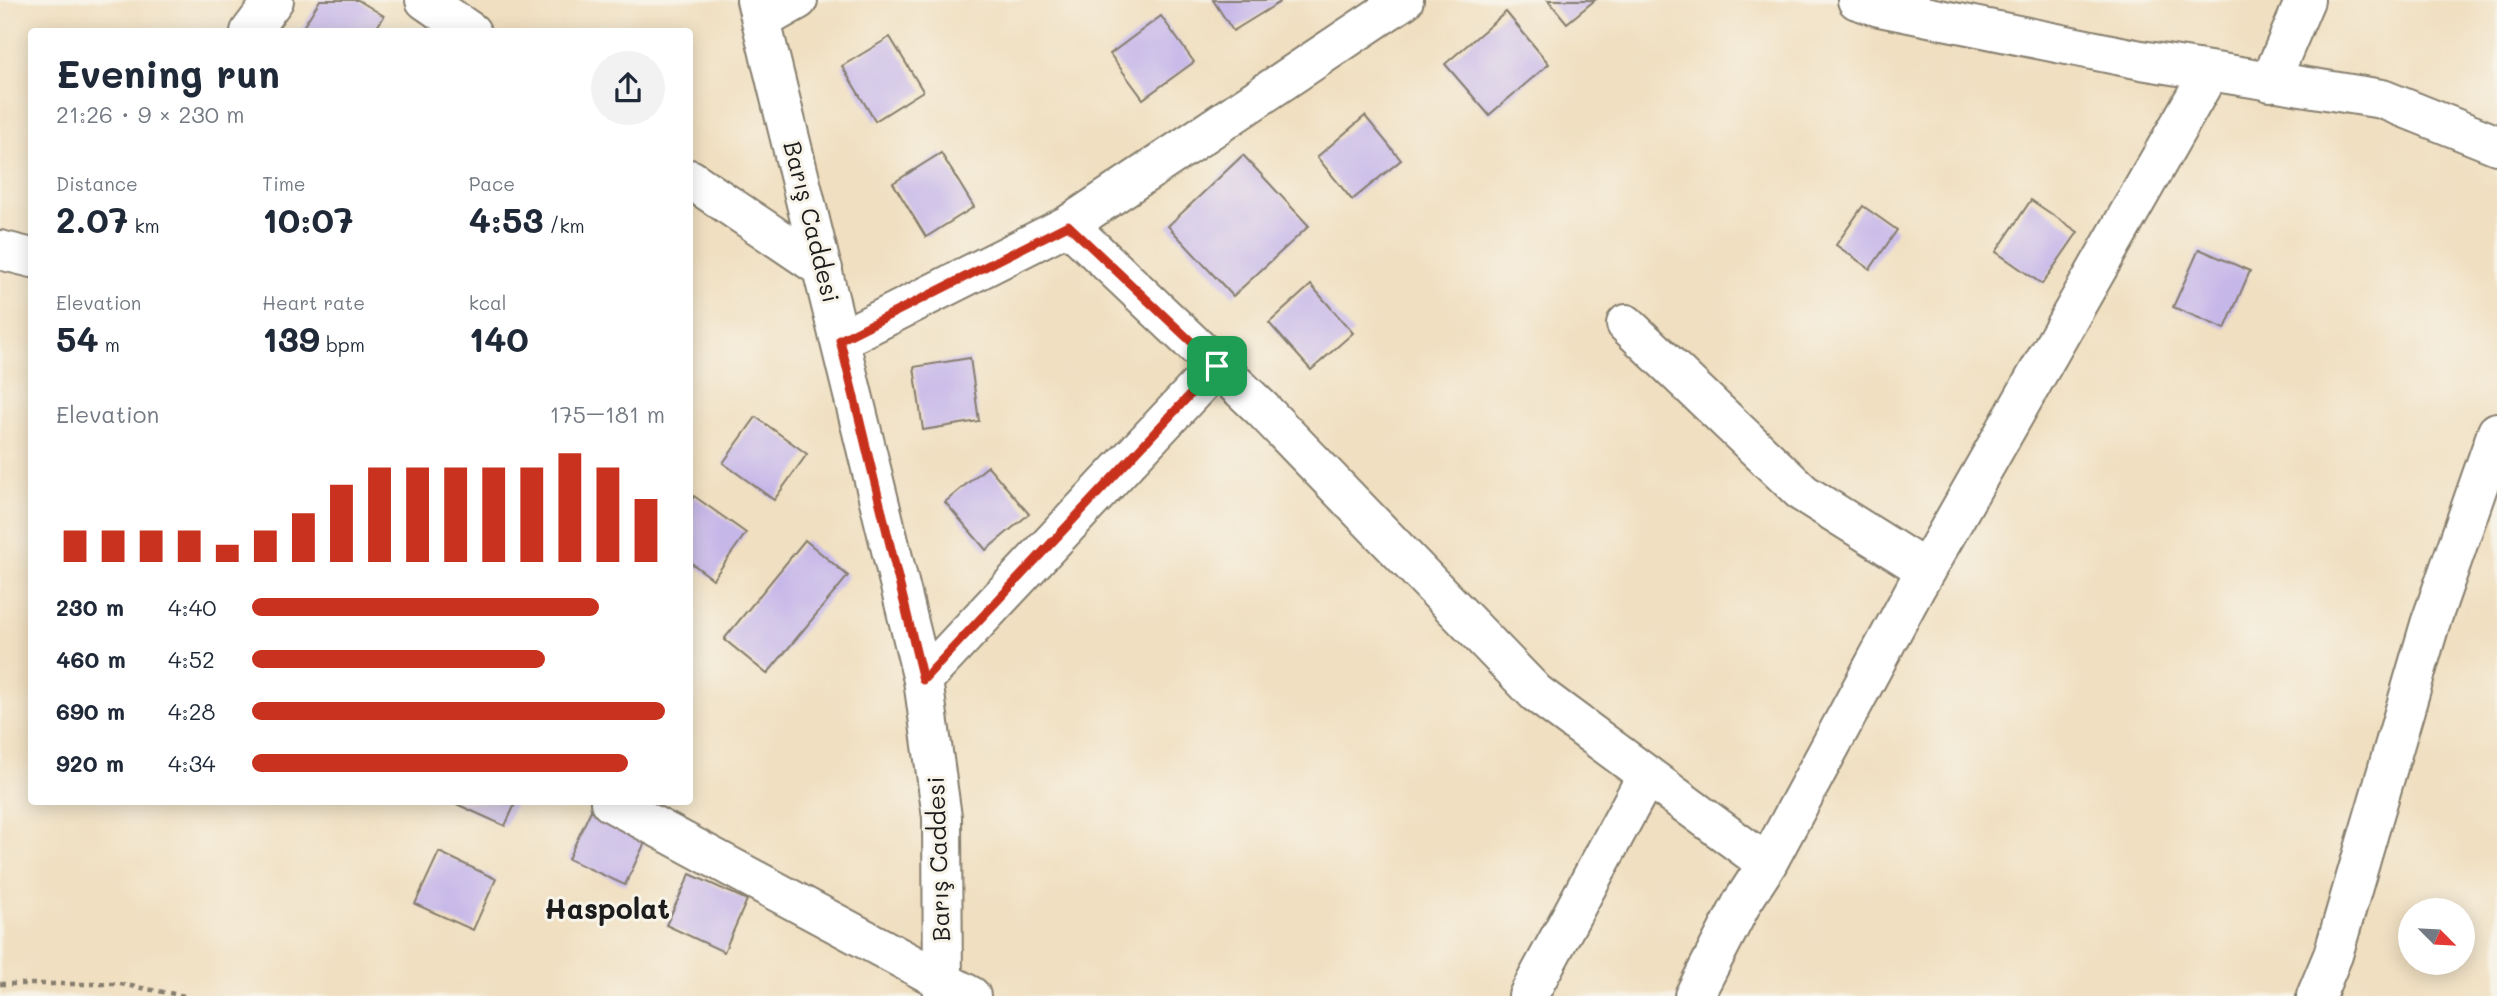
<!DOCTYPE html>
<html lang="en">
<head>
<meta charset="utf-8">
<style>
	body { margin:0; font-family:Mali,sans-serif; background:#f2f2f3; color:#1f2937; height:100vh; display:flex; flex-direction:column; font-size:26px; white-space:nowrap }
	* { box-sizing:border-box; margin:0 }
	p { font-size:23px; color:#747a83 }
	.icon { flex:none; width:38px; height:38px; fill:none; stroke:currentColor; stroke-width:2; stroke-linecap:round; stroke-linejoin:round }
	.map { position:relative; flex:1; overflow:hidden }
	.drawer { position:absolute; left:28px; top:28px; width:665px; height:777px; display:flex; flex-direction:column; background:#fff; border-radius:7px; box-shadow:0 4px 18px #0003 }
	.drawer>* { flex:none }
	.needle { width:46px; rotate:114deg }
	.fabs { position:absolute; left:2398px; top:898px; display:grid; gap:14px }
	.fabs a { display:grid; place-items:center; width:77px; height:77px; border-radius:50%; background:#fff; box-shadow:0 4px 18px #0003; font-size:35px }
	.pin { position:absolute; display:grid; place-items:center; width:60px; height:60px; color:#fff; margin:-30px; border-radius:14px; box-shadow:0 4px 10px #0006 }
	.round { display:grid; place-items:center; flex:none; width:74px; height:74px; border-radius:37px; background:#f2f2f3 }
	.summary { display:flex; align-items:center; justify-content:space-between; height:119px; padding:0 28px }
	h1 { font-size:38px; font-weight:800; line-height:52px }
	.stats { display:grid; grid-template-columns:repeat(3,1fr); gap:10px; height:119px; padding:7px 28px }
	.stats div { display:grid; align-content:center }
	.stats b { font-size:35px; font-weight:800 }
	.stats small { font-size:19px; font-weight:400 }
	.stats p { font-size:19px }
	.chart { height:196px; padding:14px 28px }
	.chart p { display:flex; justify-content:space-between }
	.chart svg { width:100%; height:126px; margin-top:7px; stroke:#c8321e; stroke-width:6 }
	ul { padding:0 28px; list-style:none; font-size:23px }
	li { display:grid; grid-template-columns:112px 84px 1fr; align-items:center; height:52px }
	li i { height:18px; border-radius:9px; background:#c8321e }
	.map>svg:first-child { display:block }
	.building { fill:#c6b7e9 }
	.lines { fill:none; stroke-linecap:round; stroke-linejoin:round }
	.minor-casing { stroke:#867e6e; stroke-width:42 }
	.path { stroke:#867e6e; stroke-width:4.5; stroke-dasharray:5 5; stroke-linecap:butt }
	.minor { stroke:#fff; stroke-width:38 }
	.route-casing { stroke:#fff; stroke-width:14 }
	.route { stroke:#c8321e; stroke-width:9 }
	.labels { text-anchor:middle; stroke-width:6; stroke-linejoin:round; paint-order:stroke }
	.street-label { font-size:24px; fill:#1c1c1c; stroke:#f7f3e8 }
	.quarter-label { font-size:28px; font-weight:bold; fill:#1c1c1c; stroke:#f7f3e8 }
</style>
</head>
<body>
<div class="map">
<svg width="2497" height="996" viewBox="0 0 2497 996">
	<rect width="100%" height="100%" fill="#f7f3e8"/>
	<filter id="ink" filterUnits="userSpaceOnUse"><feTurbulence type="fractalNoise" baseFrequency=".0143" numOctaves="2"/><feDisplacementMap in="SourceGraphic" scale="14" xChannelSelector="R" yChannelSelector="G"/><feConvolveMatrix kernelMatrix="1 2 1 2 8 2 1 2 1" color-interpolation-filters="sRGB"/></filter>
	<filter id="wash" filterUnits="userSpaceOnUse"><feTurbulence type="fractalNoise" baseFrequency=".00686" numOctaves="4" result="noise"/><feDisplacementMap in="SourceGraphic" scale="28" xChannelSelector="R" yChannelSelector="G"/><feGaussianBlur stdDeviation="1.57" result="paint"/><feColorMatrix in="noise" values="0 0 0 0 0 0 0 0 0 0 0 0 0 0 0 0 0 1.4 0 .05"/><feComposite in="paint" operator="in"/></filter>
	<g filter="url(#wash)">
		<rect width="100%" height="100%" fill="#f0dfc0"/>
		<g id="blocks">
			<path class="building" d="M320,0H358L384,16L374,32H300Z
				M1213,0H1279L1280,2L1233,31Z
				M1548,0H1595L1567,23Z
				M1506,12L1549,64L1489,115L1445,64Z
				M1161,16L1194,62L1143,99L1110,54Z
				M890,37L923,91L875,121L842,66Z
				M1365,116L1401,160L1352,200L1317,157Z
				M941,153L974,207L926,237L893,183Z
				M1243,155L1309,226L1233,296L1168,226Z
				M2031,200L2078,232L2042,284L1996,252Z
				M1863,206L1897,230L1870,269L1836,245Z
				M2199,249L2250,271L2225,329L2173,307Z
				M1311,285L1353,333L1311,370L1269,323Z
				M970,358L979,421L923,430L914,367Z
				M756,417L807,454L774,500L723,463Z
				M988,466L1029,514L986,550L945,502Z
				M694,496L746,533L713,579L690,562V503Z
				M805,540L848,576L767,674L724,639Z
				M452,802H516L505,826Z
				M592,808L649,834L625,885L568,859Z
				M439,852L496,879L473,930L415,904Z
				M690,874L747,900L724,952L666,925Z"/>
		</g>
	</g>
	<g filter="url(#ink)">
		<use href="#blocks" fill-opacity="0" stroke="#867e6e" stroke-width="2"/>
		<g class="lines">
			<defs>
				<path id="minor" d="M425,0L471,32
					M756,0L923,680L942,817L943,996
					M1857,0L1879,7L2141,60L2382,99L2497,145
					M761,21L798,0
					M250,32L274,0
					M2270,82L2305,0
					M690,179L823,269
					M1068,225L1263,410L1536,693L1767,864
					M0,250L32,258
					M1626,324L1803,493L1926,570
					M840,340L1068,225L1404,0
					M923,680L1217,366
					M610,802L971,996
					M1528,996L1647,775
					M1694,996L1743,901L1767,864L1915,589L2210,71
					M2316,996L2333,955L2430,624L2497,432"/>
			</defs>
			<use href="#minor" class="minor-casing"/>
			<path class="path" d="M0,984H120L185,996"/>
			<use href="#minor" class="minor"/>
		</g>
	</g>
	<g class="lines" filter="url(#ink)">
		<defs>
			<path id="route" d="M1068,225L1217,366L923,680L840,340Z"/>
		</defs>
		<use href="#route" class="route-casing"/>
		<use href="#route" class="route"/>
	</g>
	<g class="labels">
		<g class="street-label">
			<text transform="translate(811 222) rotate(76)" y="8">Barış Caddesi</text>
			<text transform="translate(939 859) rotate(-92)" y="8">Barış Caddesi</text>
		</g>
		<g class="quarter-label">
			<text x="607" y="919">Haspolat</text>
		</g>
	</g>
</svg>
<div class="fabs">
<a><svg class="needle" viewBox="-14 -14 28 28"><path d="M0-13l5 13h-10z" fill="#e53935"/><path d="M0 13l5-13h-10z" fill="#747a83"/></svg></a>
</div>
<div class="pin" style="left:1217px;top:366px;background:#1e9e55"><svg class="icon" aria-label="arrive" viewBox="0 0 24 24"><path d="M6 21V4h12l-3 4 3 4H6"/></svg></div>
<section class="drawer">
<div class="summary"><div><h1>Evening run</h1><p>21:26 · 9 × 230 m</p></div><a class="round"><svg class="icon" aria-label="share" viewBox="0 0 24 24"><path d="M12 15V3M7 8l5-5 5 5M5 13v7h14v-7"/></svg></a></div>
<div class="stats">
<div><p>Distance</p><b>2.07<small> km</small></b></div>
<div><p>Time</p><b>10:07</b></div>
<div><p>Pace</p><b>4:53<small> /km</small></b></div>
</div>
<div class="stats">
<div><p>Elevation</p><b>54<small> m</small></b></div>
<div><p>Heart rate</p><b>139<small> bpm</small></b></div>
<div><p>kcal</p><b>140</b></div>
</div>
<div class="chart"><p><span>Elevation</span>175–181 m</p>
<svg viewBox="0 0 160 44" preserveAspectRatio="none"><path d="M5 44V33M15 44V33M25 44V33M35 44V33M45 44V38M55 44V33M65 44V27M75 44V17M85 44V11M95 44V11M105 44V11M115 44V11M125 44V11M135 44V6M145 44V11M155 44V22"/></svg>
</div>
<ul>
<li><b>230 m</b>4:40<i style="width:84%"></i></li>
<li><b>460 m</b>4:52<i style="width:71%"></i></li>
<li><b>690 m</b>4:28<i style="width:100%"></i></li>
<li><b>920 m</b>4:34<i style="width:91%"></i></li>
</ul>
</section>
</div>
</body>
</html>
